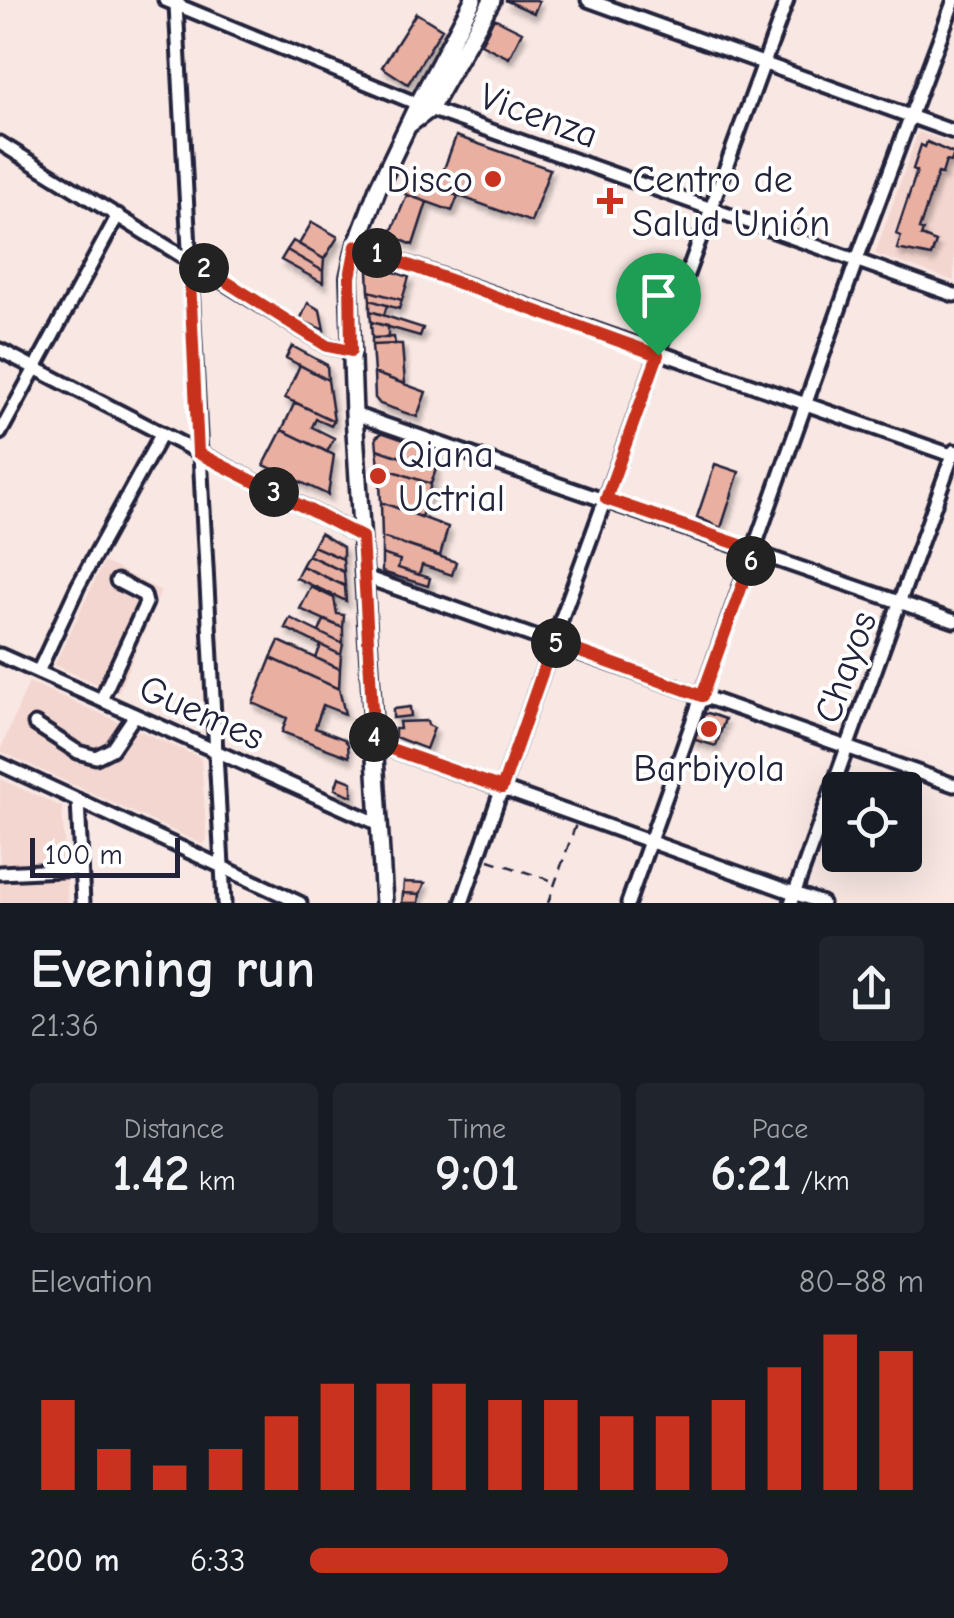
<!DOCTYPE html>
<html lang="en">
<head>
<meta charset="utf-8">
<style>
	body { margin:0; font-family:"Comic Neue",sans-serif; background:#20242c; color:#f1f3f6; height:100vh; display:flex; flex-direction:column; font-size:38px; white-space:nowrap }
	* { box-sizing:border-box; margin:0 }
	p { font-size:32px; color:#9ea1a6 }
	.icon { flex:none; width:55px; height:55px; fill:none; stroke:currentColor; stroke-width:2; stroke-linecap:round; stroke-linejoin:round }
	.map { position:relative; height:903px; overflow:hidden }
	.side { display:flex; flex-direction:column; background:#171b24; flex:1 }
	.side>* { flex:none }
	.fabs { position:absolute; left:822px; top:772px; display:grid; gap:20px }
	.fabs a { display:grid; place-items:center; width:100px; height:100px; border-radius:10px; background:#171b24; box-shadow:0 10px 40px #0002; font-size:50px }
	.scale { position:absolute; left:30px; bottom:25px; width:150px; box-sizing:border-box; padding-left:10px; border:5px solid #22223b; border-top:0; font-size:28px; line-height:35px; white-space:nowrap; color:#22223b; -webkit-text-stroke:8px #fff; paint-order:stroke }
	.pin { position:absolute; display:grid; place-items:center; width:85px; height:85px; color:#fff; margin:-102px -42px; border-radius:50% 50% 50% 0; rotate:-45deg; box-shadow:0 0 10px #0007 }
	.pin .icon { rotate:45deg }
	.km { position:absolute; width:50px; height:50px; margin:-25px; border-radius:50%; background:#222; color:#fff; font-size:28px; line-height:50px; text-align:center }
	.round { display:grid; place-items:center; flex:none; width:105px; height:105px; border-radius:10px; background:#20242c }
	.headline { display:flex; align-items:center; justify-content:space-between; height:170px; padding:0 30px }
	h1 { font-size:55px; font-weight:700; line-height:75px }
	.metrics { display:grid; grid-template-columns:repeat(3,1fr); gap:15px; height:170px; padding:10px 30px }
	.metrics div { display:grid; align-content:center; border-radius:10px; background:#20242c; text-align:center }
	.metrics b { font-size:50px; font-weight:700 }
	.metrics small { font-size:28px; font-weight:400 }
	.metrics p { font-size:28px }
	.chart { height:280px; padding:20px 30px }
	.chart p { display:flex; justify-content:space-between }
	.chart svg { width:100%; height:180px; margin-top:10px; stroke:#c8321e; stroke-width:6 }
	ul { padding:0 30px; list-style:none; font-size:32px }
	li { display:grid; grid-template-columns:160px 120px 1fr; align-items:center; height:75px }
	li i { height:25px; border-radius:12px; background:#c8321e }
	.map>svg:first-child { display:block }
	.built { fill:#f4d6d0 }
	.building { fill:#e9b0a2; stroke:#22223b; stroke-width:2.5; filter:url(#shadow) }
	.lines { fill:none; stroke-linecap:round; stroke-linejoin:round }
	.minor-casing { stroke:#22223b; stroke-width:19 }
	.major-casing { stroke:#22223b; stroke-width:22 }
	.path { stroke:#22223b; stroke-width:2.5; stroke-dasharray:10 8; stroke-linecap:butt }
	.minor { stroke:#fff; stroke-width:11 }
	.major { stroke:#fff; stroke-width:15 }
	.route-casing { stroke:#fff; stroke-width:20 }
	.route { stroke:#c8321e; stroke-width:12 }
	.poi-dot { fill:#c8321e; stroke:#fff; stroke-width:4 }
	.labels { text-anchor:middle; stroke-width:8; stroke-linejoin:round; paint-order:stroke }
	.street-label { font-size:38px; fill:#22223b; stroke:#fff }
	.poi-label { font-size:38px; fill:#22223b; stroke:#fff; text-anchor:start }
</style>
</head>
<body>
<div class="map">
<svg width="954" height="903" viewBox="0 0 954 903">
	<defs>
		<filter id="shadow"><feDropShadow dx="3.5" dy="6" stdDeviation="2.5" flood-color="#0004"/></filter>
	</defs>
	<rect width="100%" height="100%" fill="#f8e7e3"/>
	<filter id="ink" filterUnits="userSpaceOnUse"><feTurbulence type="fractalNoise" baseFrequency=".01" numOctaves="2"/><feDisplacementMap in="SourceGraphic" scale="20" xChannelSelector="R" yChannelSelector="G"/><feConvolveMatrix kernelMatrix="1 2 1 2 8 2 1 2 1" color-interpolation-filters="sRGB"/></filter>
	<g filter="url(#ink)">
		<path class="built" d="M918,132L954,144V281L875,254Z
			M104,562L161,591L118,693L54,665Z
			M29,682L201,758L207,840L202,844L0,751Z
			M0,779L62,807L68,903H0Z"/>
		<path class="building" d="M505,0H536L539,1L534,13Z
			M416,13L442,29L408,84L382,67Z
			M494,18L522,32L509,58L481,44Z
			M456,136L550,169L531,222L437,188Z
			M927,142L954,154L951,162L946,161L942,174L938,173L919,229L923,230L921,236L936,242L931,256L897,249L901,236L896,234L917,171L913,169L921,145L925,147Z
			M411,179L458,196L452,211L405,194Z
			M407,195L427,202L413,245L390,235Z
			M312,222L338,237L324,259L299,244Z
			M293,241L324,259L323,271L287,250Z
			M287,250L323,271V283L281,260Z
			M376,266L409,277L402,300L369,291L368,270Z
			M369,291L402,300L399,309L370,300Z
			M370,300L387,305L384,315L370,311Z
			M308,303L320,310L324,330L300,320Z
			M370,311L423,328L420,336L371,322Z
			M371,322L388,326V338H372Z
			M394,337L395,344L372,345V338Z
			M395,344H402L405,384L374,373L372,345Z
			M292,346L327,365L328,380L286,358Z
			M300,365L328,380L334,421L285,398Z
			M374,373L426,392L417,417L380,404L375,398Z
			M295,402L334,421L331,426L316,419L312,427L334,438L327,452L282,430Z
			M282,430L334,455L328,495L264,465Z
			M384,432L439,452L433,468L377,449L376,437Z
			M377,449L436,469L431,484L379,466Z
			M715,464L739,472L721,528L697,517Z
			M379,466L431,484L421,517L381,502Z
			M381,502L448,527L440,556L382,537Z
			M320,533L343,547V559L313,546Z
			M382,537L456,562L452,575L422,565L419,575L398,568L400,560L382,554Z
			M313,546L343,559L344,572L308,555Z
			M382,554L400,560L398,568L430,578L428,586L382,572Z
			M308,555L344,572L345,586L302,566Z
			M302,566L345,586L346,601L296,578Z
			M311,587L334,598L337,614L344,615L343,628L300,609Z
			M290,618L343,644L341,655L285,628Z
			M324,620L343,628V644L319,632Z
			M279,641L340,669L339,689L271,658Z
			M321,645L341,655L340,669L316,658Z
			M271,658L339,689L345,714L323,705L315,728L344,739L348,744L349,757L282,732L287,718L253,703Z
			M410,707L411,716L393,718V709Z
			M708,713L725,719L716,746L692,739L700,717Z
			M427,721L428,725L434,728L426,749L395,737V729H400L399,722Z
			M339,777L352,782V796L335,789Z
			M404,882L425,883L420,894L403,893Z
			M403,893L420,894L419,903H402Z"/>
		<g class="lines">
			<defs>
				<path id="minor" d="M165,0L430,109L954,295
					M178,0L176,5L224,903
					M588,0L954,132
					M0,143L327,346L351,351
					M356,246L954,456
					M0,350L362,537
					M354,414L954,621
					M0,433L118,215
					M365,577L954,785
					M0,655L379,824
					M38,672L78,586L161,435
					M101,700L146,603L144,595L117,581
					M35,724L78,752L96,757L112,749L135,715
					M374,743L822,903
					M0,764L300,903
					M78,800L83,903
					M0,873L81,869
					M462,903L553,642L787,0
					M628,903L856,262L954,0
					M791,903L954,451"/>
				<path id="major" d="M410,124L430,109L492,0
					M384,903L354,414L349,277L356,246L378,188L418,104L473,0"/>
			</defs>
			<use href="#minor" class="minor-casing"/>
			<use href="#major" class="major-casing"/>
			<path class="path" d="M489,860L553,881
				M548,903L576,824"/>
			<use href="#minor" class="minor"/>
			<use href="#major" class="major"/>
		</g>
	</g>
	<g class="lines" filter="url(#ink)">
		<defs>
			<path id="route" d="M356,246L658,355L606,499L755,550L702,696L553,642L502,788L374,743L362,537L198,453L189,258L327,346L351,351L350,277Z"/>
		</defs>
		<use href="#route" class="route-casing"/>
		<use href="#route" class="route"/>
	</g>
	<g class="poi-dot">
		<circle cx="493" cy="179" r="10"/>
		<path d="M605 186h10v10h10v10h-10v10h-10v-10h-10v-10h10z"/>
		<circle cx="378" cy="476" r="10"/>
		<circle cx="709" cy="729" r="10"/>
	</g>
	<g class="labels">
		<g class="street-label">
			<text transform="translate(539 115) rotate(20)" y="13">Vicenza</text>
			<text transform="translate(845 667) rotate(-70)" y="13">Chayos</text>
			<text transform="translate(202 712) rotate(24)" y="13">Guemes</text>
		</g>
		<g class="poi-label">
			<text x="473" y="192" text-anchor="end">Disco</text>
			<text x="632" y="192">Centro de<tspan x="632" dy="44">Salud Unión</tspan></text>
			<text x="398" y="467">Qiana<tspan x="398" dy="44">Uctrial</tspan></text>
			<text x="709" y="781" text-anchor="middle">Barbiyola</text>
		</g>
	</g>
</svg>
<div class="fabs">
<a><svg class="icon" aria-label="locate" viewBox="0 0 24 24"><circle cx="12" cy="12" r="6"/><path d="M12 2v4M12 18v4M2 12h4M18 12h4"/></svg></a>
</div>
<div class="scale">100 m</div>
<div class="pin" style="left:658px;top:355px;background:#1e9e55"><svg class="icon" aria-label="arrive" viewBox="0 0 24 24"><path d="M6 21V4h12l-3 4 3 4H6"/></svg></div>
<b class="km" style="left:377px;top:253px">1</b>
<b class="km" style="left:204px;top:268px">2</b>
<b class="km" style="left:274px;top:492px">3</b>
<b class="km" style="left:374px;top:737px">4</b>
<b class="km" style="left:556px;top:643px">5</b>
<b class="km" style="left:751px;top:561px">6</b>
</div>
<section class="side">
<div class="headline"><div><h1>Evening run</h1><p>21:36</p></div><a class="round"><svg class="icon" aria-label="share" viewBox="0 0 24 24"><path d="M12 15V3M7 8l5-5 5 5M5 13v7h14v-7"/></svg></a></div>
<div class="metrics">
<div><p>Distance</p><b>1.42<small> km</small></b></div>
<div><p>Time</p><b>9:01</b></div>
<div><p>Pace</p><b>6:21<small> /km</small></b></div>
</div>
<div class="chart"><p><span>Elevation</span>80–88 m</p>
<svg viewBox="0 0 160 44" preserveAspectRatio="none"><path d="M5 44V22M15 44V34M25 44V38M35 44V34M45 44V26M55 44V18M65 44V18M75 44V18M85 44V22M95 44V22M105 44V26M115 44V26M125 44V22M135 44V14M145 44V6M155 44V10"/></svg>
</div>
<ul>
<li><b>200 m</b>6:33<i style="width:68%"></i></li>
</ul>
</section>
</body>
</html>
